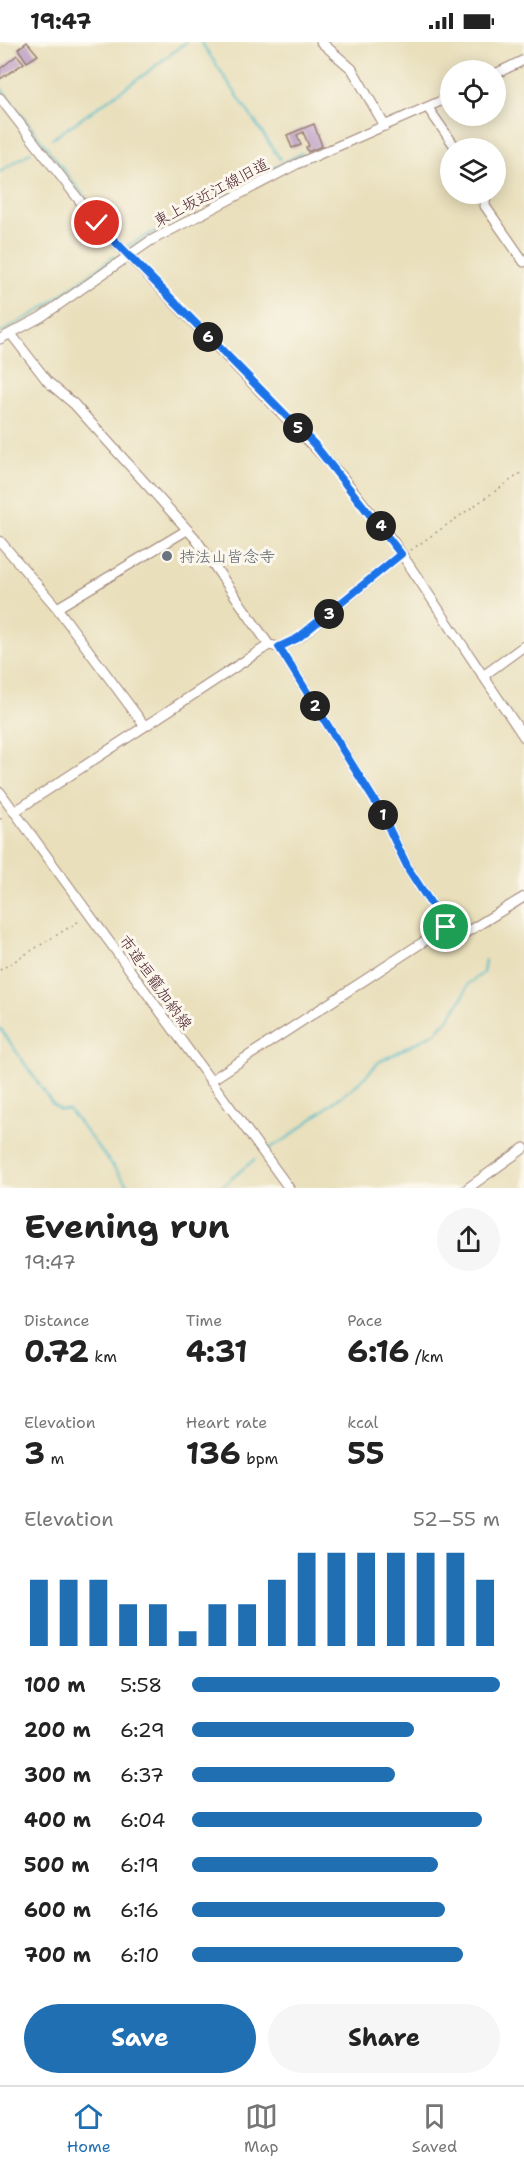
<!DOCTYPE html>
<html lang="en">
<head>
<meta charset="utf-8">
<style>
	body { margin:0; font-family:"Shantell Sans","Klee One",sans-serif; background:#f6f6f6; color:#222; height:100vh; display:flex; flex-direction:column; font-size:22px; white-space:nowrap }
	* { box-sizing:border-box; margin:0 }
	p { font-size:20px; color:#767676 }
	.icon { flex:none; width:33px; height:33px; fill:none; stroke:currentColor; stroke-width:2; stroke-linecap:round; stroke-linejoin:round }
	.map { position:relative; height:1146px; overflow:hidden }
	.drawer { display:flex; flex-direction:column; background:#fff; flex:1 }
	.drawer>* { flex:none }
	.fabs { position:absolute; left:440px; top:18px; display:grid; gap:12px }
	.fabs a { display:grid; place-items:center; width:66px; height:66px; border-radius:50%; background:#fff; box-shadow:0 3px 15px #0003; font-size:30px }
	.pin { position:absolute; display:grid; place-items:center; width:51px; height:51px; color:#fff; margin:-26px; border:3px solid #fff; border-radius:50%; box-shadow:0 2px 6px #0007 }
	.km { position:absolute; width:30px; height:30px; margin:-15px; border-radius:50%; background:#222; color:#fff; font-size:16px; line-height:30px; text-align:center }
	.round { display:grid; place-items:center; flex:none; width:63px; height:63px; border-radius:32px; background:#f6f6f6 }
	.headline { display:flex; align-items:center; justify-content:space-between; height:102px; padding:0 24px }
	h1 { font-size:33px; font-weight:700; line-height:45px }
	.stats { display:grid; grid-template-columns:repeat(3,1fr); gap:9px; height:102px; padding:6px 24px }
	.stats div { display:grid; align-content:center }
	.stats b { font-size:30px; font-weight:700 }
	.stats small { font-size:16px; font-weight:400 }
	.stats p { font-size:16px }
	.chart { height:168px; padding:12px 24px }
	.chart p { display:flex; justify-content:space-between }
	.chart svg { width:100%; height:108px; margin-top:6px; stroke:#1f6fb2; stroke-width:6 }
	.cta { display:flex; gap:12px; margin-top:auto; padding:12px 24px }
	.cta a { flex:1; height:69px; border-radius:36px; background:#1f6fb2; color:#fff; font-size:24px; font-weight:700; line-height:69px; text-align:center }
	.cta a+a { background:#f6f6f6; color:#222 }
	ul { padding:0 24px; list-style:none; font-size:20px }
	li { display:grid; grid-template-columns:96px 72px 1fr; align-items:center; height:45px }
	li i { height:15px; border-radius:8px; background:#1f6fb2 }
	.status { display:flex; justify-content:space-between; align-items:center; height:42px; padding:0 30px; background:#fff; direction:ltr }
	.status svg { height:16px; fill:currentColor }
	.tabs { display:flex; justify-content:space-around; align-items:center; height:84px; border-top:2px solid #e0e0e0; background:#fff; font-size:16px; color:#767676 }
	.tabs a { display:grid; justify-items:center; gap:3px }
	.tabs .active { color:#1f6fb2 }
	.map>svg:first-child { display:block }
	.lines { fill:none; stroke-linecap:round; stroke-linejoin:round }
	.stream { stroke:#4cb9c7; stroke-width:2 }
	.building { fill:#b99bc3 }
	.minor-casing { stroke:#9a7f73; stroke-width:11 }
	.path { stroke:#9a7f73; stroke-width:1.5; stroke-dasharray:1.5 4.5; stroke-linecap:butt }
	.minor { stroke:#fff; stroke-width:9 }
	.route-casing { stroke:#fff; stroke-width:12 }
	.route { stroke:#1a73e8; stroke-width:8 }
	.worship-dot { fill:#6b7280; stroke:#fbf7ec; stroke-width:2 }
	.labels { text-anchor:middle; stroke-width:6; stroke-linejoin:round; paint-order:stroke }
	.street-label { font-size:16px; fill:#4a1f2b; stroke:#fbf7ec }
	.worship-label { font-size:16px; fill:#5b616d; stroke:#fbf7ec; text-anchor:start }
</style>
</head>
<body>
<div class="status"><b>19:47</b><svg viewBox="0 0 49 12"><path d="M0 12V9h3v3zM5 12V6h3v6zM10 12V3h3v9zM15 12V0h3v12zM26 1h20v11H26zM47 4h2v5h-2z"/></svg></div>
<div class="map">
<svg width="524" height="1146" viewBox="0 0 524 1146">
	<rect width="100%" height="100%" fill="#fbf7ec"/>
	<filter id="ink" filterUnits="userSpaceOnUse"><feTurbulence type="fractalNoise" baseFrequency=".0167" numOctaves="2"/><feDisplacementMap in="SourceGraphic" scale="12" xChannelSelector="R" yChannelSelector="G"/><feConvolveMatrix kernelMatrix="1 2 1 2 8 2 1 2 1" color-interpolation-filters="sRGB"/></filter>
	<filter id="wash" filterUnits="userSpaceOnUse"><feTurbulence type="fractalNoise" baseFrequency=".008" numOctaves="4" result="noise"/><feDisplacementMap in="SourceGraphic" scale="24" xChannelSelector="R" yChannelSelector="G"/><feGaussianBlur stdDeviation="1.35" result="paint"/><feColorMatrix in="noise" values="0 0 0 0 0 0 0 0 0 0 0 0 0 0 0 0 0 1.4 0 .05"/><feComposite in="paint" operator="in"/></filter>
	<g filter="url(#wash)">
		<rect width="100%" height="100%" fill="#e9dfbb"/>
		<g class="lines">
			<path class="stream" d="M201,0L280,117
				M0,45L112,190
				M52,97L145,32L186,0
				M0,130L31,110
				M126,205L302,111
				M0,291L39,269L114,215
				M0,986L52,1061L60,1068H69L130,1146
				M268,1107L286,1097L361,1039L379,1020L435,991L447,979L463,955L468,942L483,931L485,918
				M220,1146L255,1117"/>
		</g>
		<g id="blocks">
			<path class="building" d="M27,0L38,13L27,20L18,7Z
				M17,13L24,21L0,37V27Z
				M314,82L322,104L308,110L306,105L309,104L303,90L297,93L301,103L292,106L287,93Z"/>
		</g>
	</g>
	<g filter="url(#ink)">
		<use href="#blocks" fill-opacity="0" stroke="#9a7f73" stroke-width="1.5"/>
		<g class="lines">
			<defs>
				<path id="minor" d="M321,0L352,27L385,84
					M495,32L524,18
					M0,56L97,181L341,433L395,502L524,695
					M428,66L456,106
					M486,152L485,164L524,220
					M11,292L48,340L74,362L195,496L269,603L14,770
					M0,297L41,275L150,199L297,122L450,55
					M0,499L57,566L144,683
					M57,566L187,488
					M269,603L279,605L379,766L409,828L446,885L457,896L524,855
					M279,605L299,596L401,512
					M483,634L524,604
					M0,750L289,1146
					M210,1039L446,885
					M468,1146L524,1106"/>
			</defs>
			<use href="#minor" class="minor-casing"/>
			<path class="path" d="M411,508L524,429
				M0,777L5,775
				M0,928L81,878"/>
			<use href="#minor" class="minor"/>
		</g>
	</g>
	<g class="lines" filter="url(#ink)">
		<defs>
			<path id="route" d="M97,181L314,402L401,512L298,596L279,605L379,766L409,828L446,885"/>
		</defs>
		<use href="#route" class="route-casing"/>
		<use href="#route" class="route"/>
	</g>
	<circle class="worship-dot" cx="167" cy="514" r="6"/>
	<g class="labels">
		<g class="street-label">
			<text transform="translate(211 150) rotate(-28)" y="6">東上坂近江線旧道</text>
			<text transform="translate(156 940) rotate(54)" y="6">市道垣籠加納線</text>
		</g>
		<g class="worship-label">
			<text x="179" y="520">持法山皆念寺</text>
		</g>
	</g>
</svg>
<div class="fabs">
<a><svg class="icon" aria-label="locate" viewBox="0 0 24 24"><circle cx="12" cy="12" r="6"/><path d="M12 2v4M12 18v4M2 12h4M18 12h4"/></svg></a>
<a><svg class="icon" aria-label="layers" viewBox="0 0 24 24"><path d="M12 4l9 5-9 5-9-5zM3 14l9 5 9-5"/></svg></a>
</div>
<div class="pin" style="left:446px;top:885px;background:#1e9e55"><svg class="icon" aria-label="arrive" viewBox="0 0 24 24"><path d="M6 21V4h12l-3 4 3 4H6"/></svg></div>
<div class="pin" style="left:97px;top:181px;background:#d93025"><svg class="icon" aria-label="check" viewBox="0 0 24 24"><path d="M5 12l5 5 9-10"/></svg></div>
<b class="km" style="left:383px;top:773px">1</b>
<b class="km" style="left:315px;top:664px">2</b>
<b class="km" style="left:329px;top:572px">3</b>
<b class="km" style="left:381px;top:484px">4</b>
<b class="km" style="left:298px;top:386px">5</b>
<b class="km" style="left:208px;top:295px">6</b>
</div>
<section class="drawer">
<div class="headline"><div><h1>Evening run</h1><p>19:47</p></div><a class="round"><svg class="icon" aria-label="share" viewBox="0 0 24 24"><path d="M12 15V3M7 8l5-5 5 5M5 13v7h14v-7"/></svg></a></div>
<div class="stats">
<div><p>Distance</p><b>0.72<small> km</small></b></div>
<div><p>Time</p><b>4:31</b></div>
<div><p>Pace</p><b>6:16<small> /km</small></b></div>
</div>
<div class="stats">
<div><p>Elevation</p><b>3<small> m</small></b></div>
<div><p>Heart rate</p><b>136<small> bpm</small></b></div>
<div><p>kcal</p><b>55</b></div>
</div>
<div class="chart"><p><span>Elevation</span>52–55 m</p>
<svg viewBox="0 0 160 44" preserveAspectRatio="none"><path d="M5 44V17M15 44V17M25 44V17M35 44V27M45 44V27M55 44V38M65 44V27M75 44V27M85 44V17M95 44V6M105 44V6M115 44V6M125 44V6M135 44V6M145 44V6M155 44V17"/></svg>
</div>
<ul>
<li><b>100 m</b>5:58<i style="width:100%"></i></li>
<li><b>200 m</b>6:29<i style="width:72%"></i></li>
<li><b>300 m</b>6:37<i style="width:66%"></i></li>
<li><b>400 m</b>6:04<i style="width:94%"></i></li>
<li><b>500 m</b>6:19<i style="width:80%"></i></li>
<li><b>600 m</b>6:16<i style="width:82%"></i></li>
<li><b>700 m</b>6:10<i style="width:88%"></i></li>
</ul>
<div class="cta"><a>Save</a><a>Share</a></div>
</section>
<nav class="tabs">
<a class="active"><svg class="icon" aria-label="home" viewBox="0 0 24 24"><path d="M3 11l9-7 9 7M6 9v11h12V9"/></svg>Home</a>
<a><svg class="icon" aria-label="map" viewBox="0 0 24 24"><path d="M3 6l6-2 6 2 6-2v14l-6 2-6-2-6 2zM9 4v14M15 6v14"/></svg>Map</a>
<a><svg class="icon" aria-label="saved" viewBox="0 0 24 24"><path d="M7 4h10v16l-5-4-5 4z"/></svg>Saved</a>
</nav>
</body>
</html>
